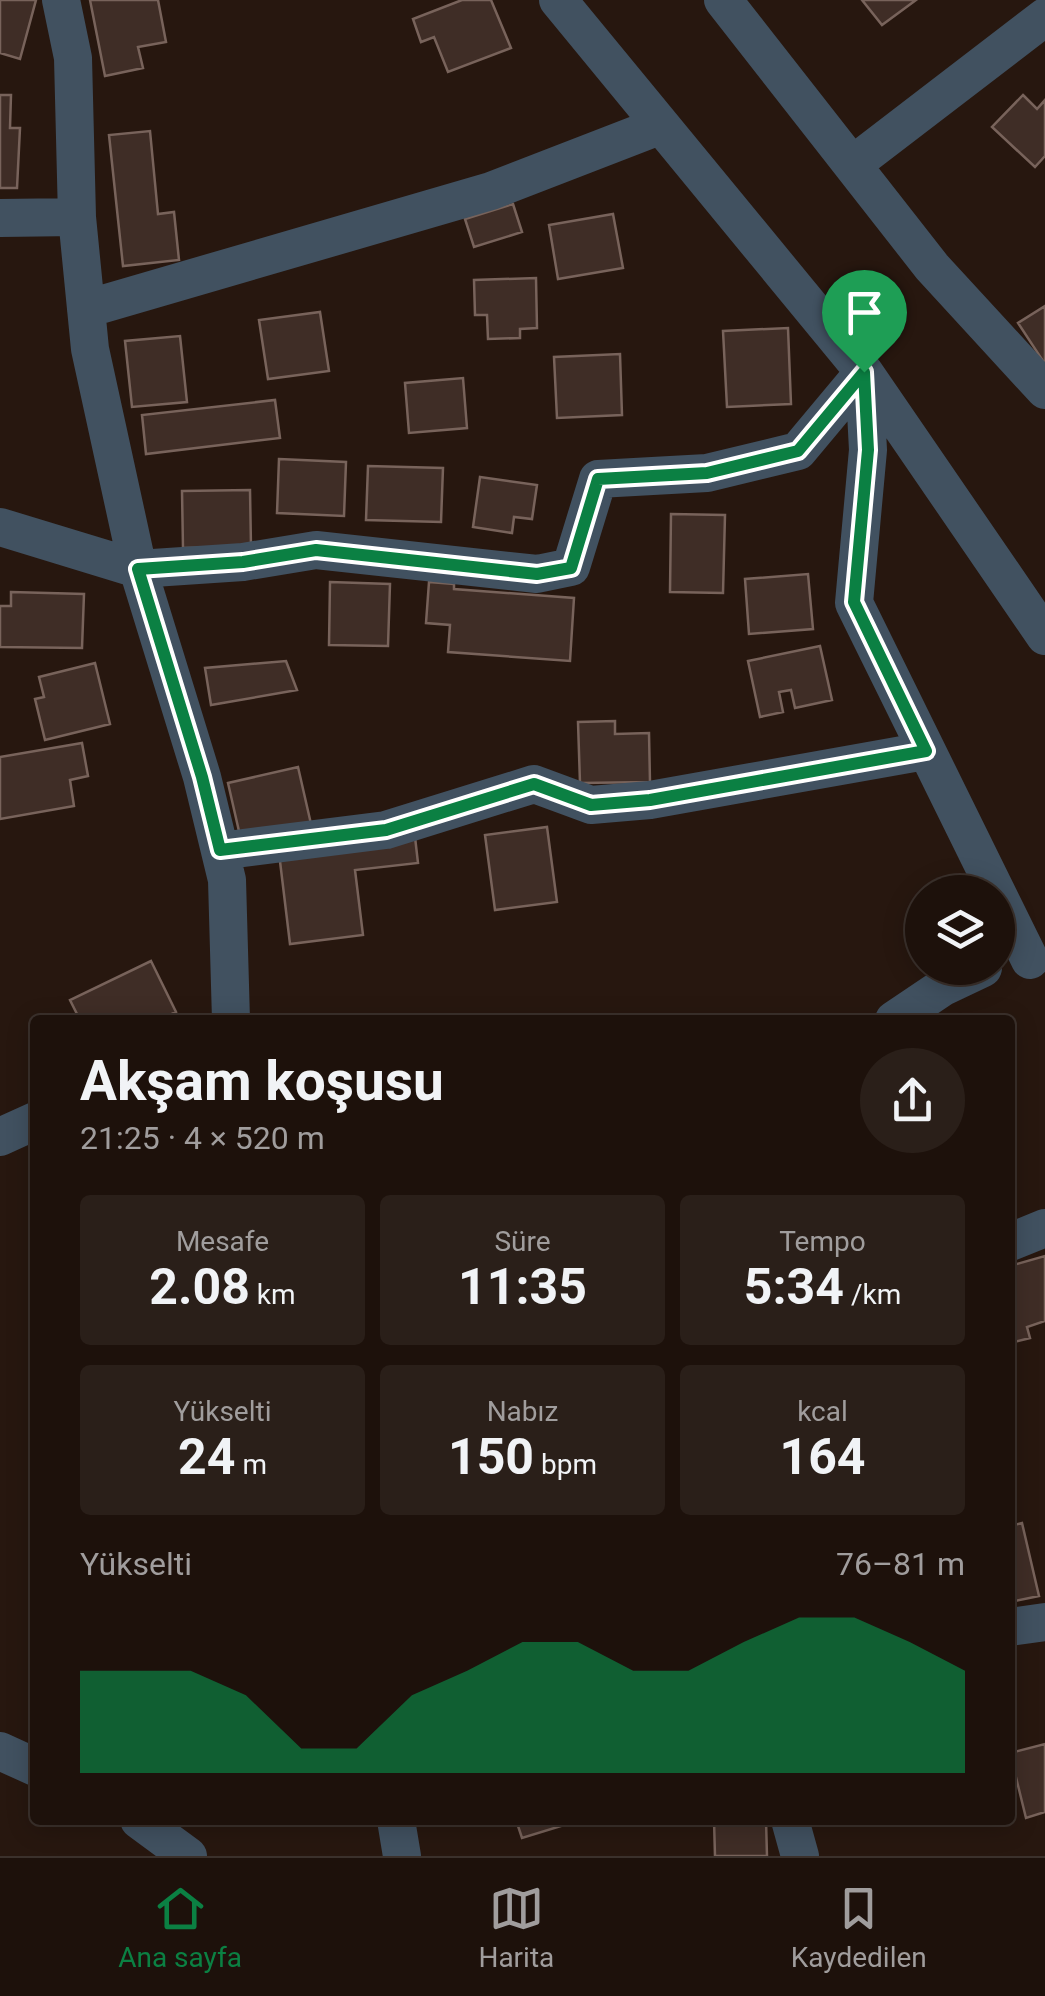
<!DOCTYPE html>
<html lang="tr">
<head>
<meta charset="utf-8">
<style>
	body { margin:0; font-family:Roboto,sans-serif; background:#2a1f19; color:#f1f3f6; height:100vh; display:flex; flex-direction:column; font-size:38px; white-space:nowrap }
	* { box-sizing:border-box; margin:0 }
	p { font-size:32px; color:#a09d9d }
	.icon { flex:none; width:55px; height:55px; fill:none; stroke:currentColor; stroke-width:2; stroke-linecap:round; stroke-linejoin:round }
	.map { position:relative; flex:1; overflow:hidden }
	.sheet { position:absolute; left:30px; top:1015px; width:985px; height:810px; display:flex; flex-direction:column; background:#1d110b; border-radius:10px; box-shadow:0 5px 25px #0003,0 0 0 2px #3b312c }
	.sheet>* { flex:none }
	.controls { position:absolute; left:905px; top:875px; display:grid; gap:20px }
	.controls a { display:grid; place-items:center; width:110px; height:110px; border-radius:50%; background:#1d110b; box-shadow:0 5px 25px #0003,0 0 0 2px #3b312c; font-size:50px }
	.pin { position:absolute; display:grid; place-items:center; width:85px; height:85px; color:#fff; margin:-102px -42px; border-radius:50% 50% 50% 0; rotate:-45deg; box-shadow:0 0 10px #0007 }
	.pin .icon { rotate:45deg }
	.round { display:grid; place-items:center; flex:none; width:105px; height:105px; border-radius:52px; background:#2a1f19 }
	.headline { display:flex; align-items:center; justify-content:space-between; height:170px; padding:0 50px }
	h1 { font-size:55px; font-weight:700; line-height:75px }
	.figures { display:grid; grid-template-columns:repeat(3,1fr); gap:15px; height:170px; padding:10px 50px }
	.figures div { display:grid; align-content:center; border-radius:10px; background:#2a1f19; text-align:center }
	.figures b { font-size:50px; font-weight:700 }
	.figures small { font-size:28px; font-weight:400 }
	.figures p { font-size:28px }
	.chart { height:280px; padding:20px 50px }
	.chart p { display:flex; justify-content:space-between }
	.chart svg { width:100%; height:180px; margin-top:10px; fill:#0b8043; opacity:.7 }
	.menu { display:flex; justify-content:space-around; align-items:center; height:140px; border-top:2px solid #3b312c; background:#1d110b; font-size:28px; color:#a09d9d }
	.menu a { display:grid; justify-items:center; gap:5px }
	.menu .on { color:#0b8043 }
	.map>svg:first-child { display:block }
	.building { fill:#3f2d26; stroke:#78635b; stroke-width:2.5 }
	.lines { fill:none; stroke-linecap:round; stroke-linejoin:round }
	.minor { stroke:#415160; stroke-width:38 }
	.route-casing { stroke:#fff; stroke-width:20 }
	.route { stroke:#0b8043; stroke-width:12 }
</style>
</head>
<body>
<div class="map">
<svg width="1045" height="1856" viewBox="0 0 1045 1856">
	<rect width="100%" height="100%" fill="#27170f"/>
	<path class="building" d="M0,0H36L20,59L0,53Z
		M90,0H158L166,42L138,47L143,68L105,76Z
		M462,0H491L511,48L448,72L434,37L421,42L413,19Z
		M862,0H916L882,25Z
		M0,95H11L10,128H20L17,188H0Z
		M1023,95L1037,109L1045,100V156L1035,167L992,127Z
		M150,131L158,214L174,212L179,260L123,266L109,135Z
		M513,204L522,232L474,247L465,219Z
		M613,214L623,268L558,279L549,225Z
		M536,278L537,328L520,329V338L488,339L487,315H475L474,280Z
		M1045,306V364L1018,323Z
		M320,312L329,371L268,379L259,320Z
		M788,328L791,404L727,407L723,331Z
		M180,336L187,402L132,407L125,341Z
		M620,354L622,415L557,418L554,357Z
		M463,378L467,428L409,433L405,383Z
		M275,400L280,438L146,454L142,415Z
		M279,459L346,462L344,516L277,513Z
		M368,466L443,468L441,522L366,520Z
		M480,477L537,485L532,519L514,517L512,533L473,527Z
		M250,490L251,547L183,548L182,491Z
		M671,514L725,515L723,593L670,592Z
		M808,574L813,629L749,634L745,579Z
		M330,582L390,584L388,646L329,645Z
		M429,582L454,584V589L574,598L570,661L448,652L450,625L426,623Z
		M11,592L84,594L82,648L0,647V606H11Z
		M820,646L832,700L795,708L791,690L779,692L783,712L760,717L748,661Z
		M286,661L297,690L211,705L205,668Z
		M95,663L110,724L45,740L35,699L44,697L39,677Z
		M615,721V734L649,733L650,782L580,783L578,722Z
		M82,743L88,776L70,780L74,806L0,819V757Z
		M298,767L311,824L241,840L228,783Z
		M547,827L557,902L495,910L485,835Z
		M415,837L418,863L355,870L363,935L290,944L279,853Z
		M151,961L176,1012L159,1020H80L70,1000Z
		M1045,1256V1321L1027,1327L1030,1338L1010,1343V1266Z
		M1022,1523L1039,1596L1010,1602V1526Z
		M1045,1744V1812L1026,1818L1010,1753Z
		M516,1820H570L571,1823L522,1838Z
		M714,1820H766L767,1856H715Z"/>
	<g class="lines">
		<path class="minor" d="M61,0L73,58L77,217L90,349L138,569L202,777L227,880L231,1020
			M558,0L864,372L1045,636
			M723,0L932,267L1045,390
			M852,165L1045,17
			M0,218L77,217
			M86,309L491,191L659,126
			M864,374L868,450L854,603L1030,960
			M0,527L138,569L243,562L316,550L537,574L571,567L598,479L707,473L798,451L864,372
			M220,851L386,830L534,784L591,805L650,800L925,751
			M894,1020L943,987L983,968
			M0,1137L35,1121
			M1010,1242L1045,1228
			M1010,1627L1045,1622
			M0,1751L35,1767
			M139,1820L188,1856
			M396,1820L402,1856
			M790,1820L800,1856"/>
	</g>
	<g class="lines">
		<defs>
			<path id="route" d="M864,372L868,450L854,602L926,751L650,800L591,805L534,784L386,830L220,850L202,777L138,569L243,562L316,550L537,574L571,568L598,479L707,473L798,451Z"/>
		</defs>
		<use href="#route" class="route-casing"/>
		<use href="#route" class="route"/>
	</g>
</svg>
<div class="controls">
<a><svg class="icon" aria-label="layers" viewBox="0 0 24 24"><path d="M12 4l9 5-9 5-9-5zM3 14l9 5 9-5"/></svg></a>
</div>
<div class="pin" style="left:864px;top:372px;background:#1e9e55"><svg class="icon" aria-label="arrive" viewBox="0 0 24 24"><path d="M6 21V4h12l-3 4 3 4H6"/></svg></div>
<section class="sheet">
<div class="headline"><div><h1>Akşam koşusu</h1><p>21:25 · 4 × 520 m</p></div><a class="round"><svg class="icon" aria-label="share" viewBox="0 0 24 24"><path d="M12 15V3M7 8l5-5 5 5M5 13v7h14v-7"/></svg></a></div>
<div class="figures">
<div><p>Mesafe</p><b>2.08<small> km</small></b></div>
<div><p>Süre</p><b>11:35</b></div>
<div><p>Tempo</p><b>5:34<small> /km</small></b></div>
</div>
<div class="figures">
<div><p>Yükselti</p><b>24<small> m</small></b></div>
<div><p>Nabız</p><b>150<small> bpm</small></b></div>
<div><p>kcal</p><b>164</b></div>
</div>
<div class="chart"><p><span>Yükselti</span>76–81 m</p>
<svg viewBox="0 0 160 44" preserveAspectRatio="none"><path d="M0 44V19L10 19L20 19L30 25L40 38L50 38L60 25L70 19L80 12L90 12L100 19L110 19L120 12L130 6L140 6L150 12L160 19V44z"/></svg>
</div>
</section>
</div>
<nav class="menu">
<a class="on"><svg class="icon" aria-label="home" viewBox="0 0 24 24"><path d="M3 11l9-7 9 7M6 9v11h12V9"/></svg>Ana sayfa</a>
<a><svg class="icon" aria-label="map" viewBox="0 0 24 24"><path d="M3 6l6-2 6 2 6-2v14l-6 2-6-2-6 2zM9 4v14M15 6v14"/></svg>Harita</a>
<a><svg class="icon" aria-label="saved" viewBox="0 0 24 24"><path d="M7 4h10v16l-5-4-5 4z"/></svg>Kaydedilen</a>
</nav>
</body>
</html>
